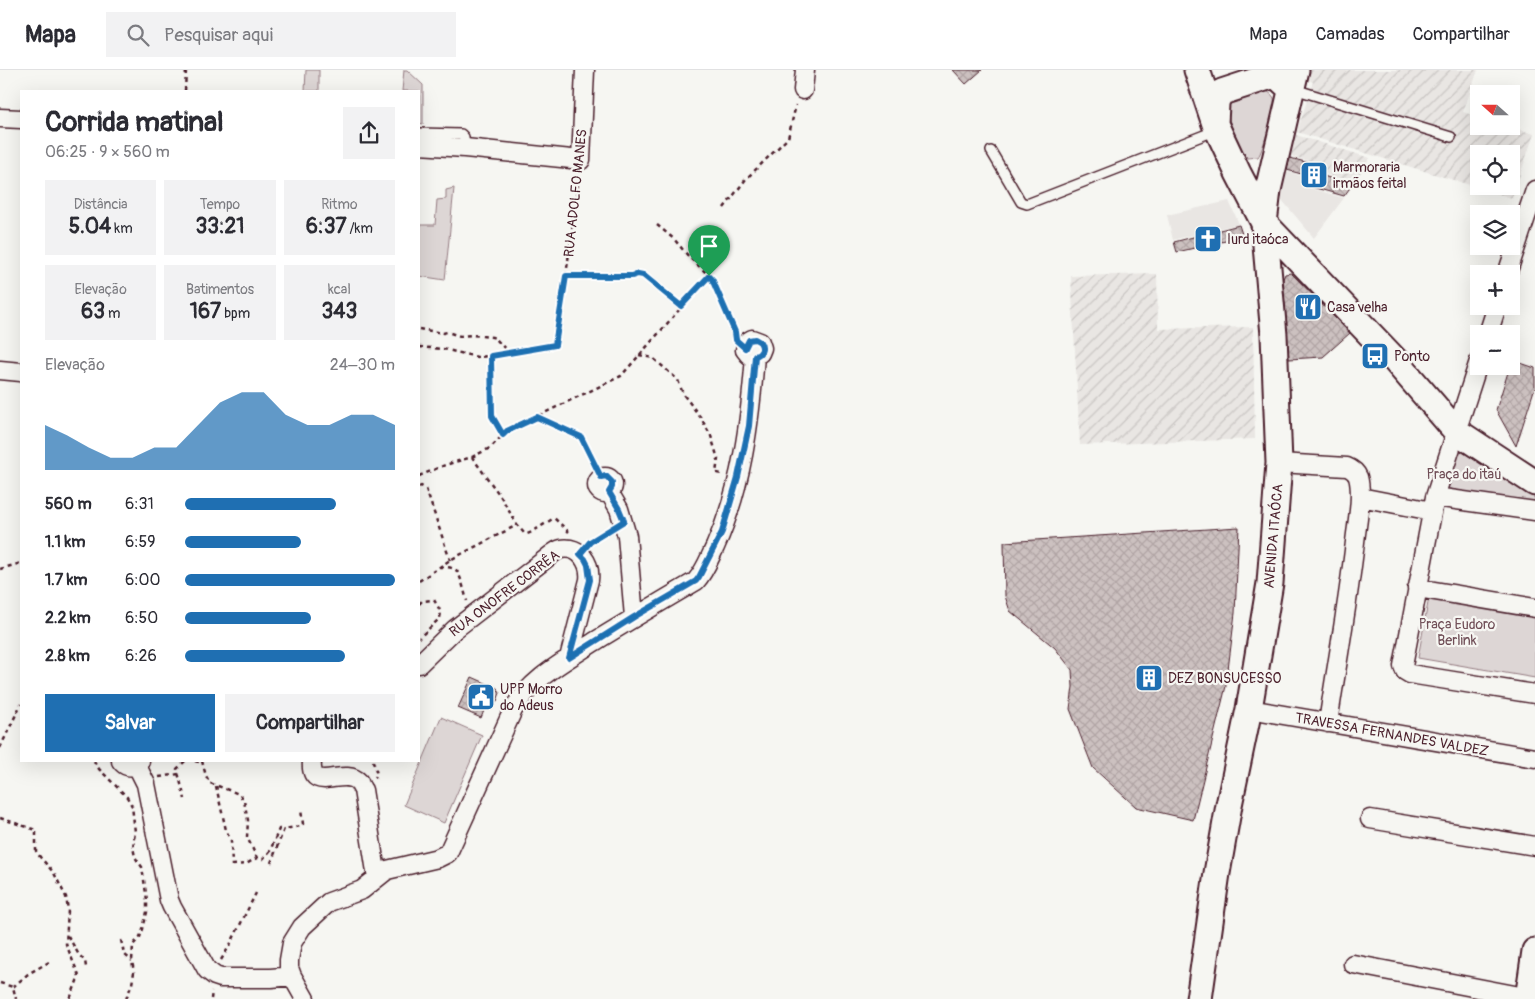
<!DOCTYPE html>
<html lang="pt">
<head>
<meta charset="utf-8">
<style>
	body { margin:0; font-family:Pangolin,sans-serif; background:#f2f2f3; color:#2b2b33; height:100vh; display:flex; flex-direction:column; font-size:19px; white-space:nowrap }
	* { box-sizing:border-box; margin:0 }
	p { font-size:16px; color:#7c7c81 }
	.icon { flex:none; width:28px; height:28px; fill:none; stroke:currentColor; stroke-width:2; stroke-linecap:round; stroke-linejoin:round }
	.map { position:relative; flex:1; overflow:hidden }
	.side { position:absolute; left:20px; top:20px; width:400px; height:672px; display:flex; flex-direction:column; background:#fff; border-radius:0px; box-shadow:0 5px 20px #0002 }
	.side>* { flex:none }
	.needle { width:32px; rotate:291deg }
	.buttons { position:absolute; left:1470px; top:15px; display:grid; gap:10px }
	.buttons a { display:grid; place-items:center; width:50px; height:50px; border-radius:0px; background:#fff; box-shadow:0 5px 20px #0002; font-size:25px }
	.pin { position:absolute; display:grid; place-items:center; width:42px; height:42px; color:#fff; margin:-51px -21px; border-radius:50% 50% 50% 0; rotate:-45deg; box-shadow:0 0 5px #0007 }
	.pin .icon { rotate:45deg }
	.round { display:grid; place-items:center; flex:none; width:52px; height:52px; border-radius:0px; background:#f2f2f3 }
	.head { display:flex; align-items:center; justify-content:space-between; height:85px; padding:0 25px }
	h1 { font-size:28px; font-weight:800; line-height:38px }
	.metrics { display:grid; grid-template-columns:repeat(3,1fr); gap:8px; height:85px; padding:5px 25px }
	.metrics div { display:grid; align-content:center; border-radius:0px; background:#f2f2f3; text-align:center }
	.metrics b { font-size:21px; font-weight:800 }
	.metrics small { font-size:14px; font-weight:400 }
	.metrics p { font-size:14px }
	.chart { height:140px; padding:10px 25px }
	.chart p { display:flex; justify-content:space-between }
	.chart svg { width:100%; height:90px; margin-top:5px; fill:#1f6fb2; opacity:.7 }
	.primary-button { display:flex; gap:10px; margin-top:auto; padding:10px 25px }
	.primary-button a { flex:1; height:58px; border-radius:0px; background:#1f6fb2; color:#fff; font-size:20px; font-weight:800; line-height:58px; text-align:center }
	.primary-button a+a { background:#f2f2f3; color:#2b2b33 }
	ul { padding:0 25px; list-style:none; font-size:16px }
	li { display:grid; grid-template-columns:80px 60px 1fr; align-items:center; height:38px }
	li i { height:12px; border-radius:6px; background:#1f6fb2 }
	header { display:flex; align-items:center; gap:30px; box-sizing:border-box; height:70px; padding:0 25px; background:#fff; border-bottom:1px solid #e1e1e2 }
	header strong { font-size:24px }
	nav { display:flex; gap:28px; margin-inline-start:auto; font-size:18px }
	.search { width:350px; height:45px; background:#f2f2f3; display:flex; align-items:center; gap:12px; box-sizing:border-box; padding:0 18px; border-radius:0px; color:#7c7c81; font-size:19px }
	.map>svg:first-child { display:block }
	.built { fill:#e9e6e3 }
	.industrial { fill:url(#industrial-furrows); fill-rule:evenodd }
	.park { fill:#ddd6d5; stroke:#947a80 }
	.building { fill:url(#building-cross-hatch); stroke:#4a1f2b }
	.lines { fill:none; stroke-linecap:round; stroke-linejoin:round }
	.lane-casing { stroke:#4a1f2b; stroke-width:12 }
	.street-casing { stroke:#4a1f2b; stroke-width:21 }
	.secondary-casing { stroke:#4a1f2b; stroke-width:29 }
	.path { stroke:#4a1f2b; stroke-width:2.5; stroke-dasharray:4 4; stroke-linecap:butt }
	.lane { stroke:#f6f6f2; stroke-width:9 }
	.street { stroke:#f6f6f2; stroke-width:18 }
	.secondary { stroke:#f6f6f2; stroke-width:25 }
	.route-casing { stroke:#fff; stroke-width:10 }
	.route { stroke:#1f6fb2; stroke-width:6 }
	.labels { text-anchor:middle; stroke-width:4.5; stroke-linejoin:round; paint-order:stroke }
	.poi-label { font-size:14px; fill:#4a1f2b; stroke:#f6f6f2; text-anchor:start }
	.street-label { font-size:14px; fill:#4a1f2b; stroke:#f6f6f2 }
	.park-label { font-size:14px; fill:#6f4d56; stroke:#f6f6f2 }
</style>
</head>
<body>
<header>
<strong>Mapa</strong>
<div class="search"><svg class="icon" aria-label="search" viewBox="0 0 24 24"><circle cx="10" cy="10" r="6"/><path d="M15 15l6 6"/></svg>Pesquisar aqui</div>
<nav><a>Mapa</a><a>Camadas</a><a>Compartilhar</a></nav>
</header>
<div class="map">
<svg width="1535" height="929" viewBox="0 0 1535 929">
	<defs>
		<pattern id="industrial-furrows" width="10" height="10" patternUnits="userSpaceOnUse" patternTransform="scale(1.25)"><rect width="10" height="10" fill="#e9e6e3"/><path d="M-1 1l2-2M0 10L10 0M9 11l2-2" fill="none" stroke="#c9c5c3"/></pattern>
		<pattern id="building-cross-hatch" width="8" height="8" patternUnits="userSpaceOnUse" patternTransform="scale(1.25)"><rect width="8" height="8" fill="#ccc1c0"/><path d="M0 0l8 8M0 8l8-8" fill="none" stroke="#b1a5a5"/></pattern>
	</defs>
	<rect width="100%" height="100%" fill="#f6f6f2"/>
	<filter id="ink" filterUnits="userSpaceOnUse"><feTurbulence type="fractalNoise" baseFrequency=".02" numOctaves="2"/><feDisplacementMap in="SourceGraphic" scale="10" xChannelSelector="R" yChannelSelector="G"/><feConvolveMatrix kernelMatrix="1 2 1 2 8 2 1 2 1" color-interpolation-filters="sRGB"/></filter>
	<g filter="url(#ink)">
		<path class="built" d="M1287,101L1310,109V118L1344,128L1314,168L1281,129Z
			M1229,131L1239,154L1173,170L1167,145Z"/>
		<path class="industrial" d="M1310,0H1478L1463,42L1479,47V56H1509L1534,64L1512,128L1297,62L1313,12L1307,9ZM1479,84H1511V116H1479Z
			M1296,65L1370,88L1353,114L1319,102L1318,94L1291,86Z
			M1157,204L1158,259L1253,257L1255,369L1080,375L1071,206Z"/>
		<path class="park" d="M306,0H319V21H305Z
			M404,0H407L423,15V54L419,53V21H402Z
			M1265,20C1268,22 1272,24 1274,28C1276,34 1263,81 1258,87L1248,88L1242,83L1226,42V37L1230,31Z
			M454,118L445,210L419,206V155H435L437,130L446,129V120Z
			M1459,380L1535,427V435L1446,418Z
			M1429,527L1535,542V608L1418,588Z
			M441,647L482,665L444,753L404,735Z"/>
		<path class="building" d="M953,0H982L966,14Z
			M1290,88L1317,95V104L1352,115L1344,126L1312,117V107L1287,100Z
			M1239,155L1243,167L1177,182L1174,172Z
			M1291,203L1350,263L1323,287L1289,289L1283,209L1285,204Z
			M1512,290L1535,298V317L1516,376L1496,340L1510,296H1511Z
			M1239,457L1235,543L1226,616L1193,750L1136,737L1093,698L1070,639L1073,617L1072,600L1055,578L1010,541L1005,526L1004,472Z
			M472,607L497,618L500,623L497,631L487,633L481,648L458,638Z"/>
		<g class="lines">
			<defs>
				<path id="lane" d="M1294,19L1451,67
					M419,63L461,64L464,67L465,78
					M991,81L1021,132L1027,134L1217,60"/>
				<path id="street" d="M803,20L805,0
					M0,48L21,49
					M419,75L465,78L581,90L585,0
					M1507,204L1535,120
					M1488,264L1497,236
					M1479,291L1435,427L1403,596L1405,601L1410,604L1535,624
					M0,300L21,302
					M1279,393L1347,397C1352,399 1356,402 1358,407C1363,425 1357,453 1355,472C1348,533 1337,593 1328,653
					M597 415a8 8 0 1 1 16 0a8 8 0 1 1-16 0Z
					M609,422L619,439L627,466L634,547
					M1360,427L1432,441
					M1435,427L1535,441
					M1417,518L1535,538
					M419,594L455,559L547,488C551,485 556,480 561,479C580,475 591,494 589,510L569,588
					M1249,639L1535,688
					M121,691C125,697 130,697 137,696L140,691
					M312,691C309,726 344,696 359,712C359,713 362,719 363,720L377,808
					M137,696L146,714L169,830L172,837L207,900L215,906L221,908H271L292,906
					M1370,749L1535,776
					M1353,894L1535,929
					M305,929L292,906L289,898V890L292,873L302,857L329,832L362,820L387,800L438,788L448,783L513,640C530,609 565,591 594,572C628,551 662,531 696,511C705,501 709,489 715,477C742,417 750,352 755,286L760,283L762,278L760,272L752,269L747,272L745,280L749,285L755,286"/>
				<path id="secondary" d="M1197,0L1215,54L1238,103L1264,153L1394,289L1456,361L1535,413
					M1215,54L1216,34L1217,29L1222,22L1271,6L1278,7L1291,19
					M1199,929L1217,803L1229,735L1249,639L1270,513L1279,393L1274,265L1264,153L1268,120L1296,0
					M1528,929L1535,881"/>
			</defs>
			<use href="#lane" class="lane-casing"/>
			<use href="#street" class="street-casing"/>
			<use href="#secondary" class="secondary-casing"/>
			<path class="path" d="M185,21L186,0
				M724,138L746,109L788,68L796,35
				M657,155L674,169L689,187L713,209L735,262
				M567,206H632L638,204L643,205L681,236
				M419,259L443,263L447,262L460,266L472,265L492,267L495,268L509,283
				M419,277L443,279L477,287L491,286L555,275L566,206L579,106
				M639,285L653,288L678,310L683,324L701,348L711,366L718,389L716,403L723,404
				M491,286L492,346L503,365
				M537,347L581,367L601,407
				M472,387L501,427L517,455L524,463L527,464L532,462L554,448L569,462
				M419,406L445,395L472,387L490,378L507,361L621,306L709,206
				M419,417L421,416L426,419L450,490
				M590,471L609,460
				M440,497C445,497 452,497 456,500C461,505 465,524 467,531
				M0,499L21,493
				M419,511L450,490L517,455
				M419,534L422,531L434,530L441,542L440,548L419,568
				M0,678L21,634
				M94,691L99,699L127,727L132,736L135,762L133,777L135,787L142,797L147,830V842L143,859L140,867L133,875L132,891L134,902L132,914L126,929
				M185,691L177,699L185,729
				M195,691L202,693
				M202,691L206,706L210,713L239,724L244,731L248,750L247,767L257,788
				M373,691L377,704L375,708
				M159,707L179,704
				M216,716L226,760L231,771L232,796
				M0,748L36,760V781L40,787L54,803L66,827L68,840L66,874L79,906L70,929
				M271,793L284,759L301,756L303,754L301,740
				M232,795L246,794L257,788L263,789L270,781L279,759H284
				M68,866L79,885L85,891L86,897
				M121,870L124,884L132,891
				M221,890L230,875L256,823
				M0,913L13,917L16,929
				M13,917L28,904L49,892
				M211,929L212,921"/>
			<use href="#lane" class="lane"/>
			<use href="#street" class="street"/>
			<use href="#secondary" class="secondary"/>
		</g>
	</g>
	<g class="lines" filter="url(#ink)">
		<defs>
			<path id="route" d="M638,204L643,205L681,236L709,206L712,209L735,262L736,270L745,278L749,270L755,269L760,272C764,278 762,284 755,286L749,356L738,407L722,462L699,507L696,511L634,547L569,588L590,510L588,495L585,489L580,484L590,472L624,451L619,439L609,422L612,417V412L606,406L601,407L581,367L537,347L507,361L503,365L492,346L491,286L555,275L566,206H632Z"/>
		</defs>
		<use href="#route" class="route-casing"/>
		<use href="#route" class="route"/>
	</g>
	<defs>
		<symbol id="building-square" viewBox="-11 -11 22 22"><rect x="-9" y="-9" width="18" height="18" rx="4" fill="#1f6fb2" stroke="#f6f6f2"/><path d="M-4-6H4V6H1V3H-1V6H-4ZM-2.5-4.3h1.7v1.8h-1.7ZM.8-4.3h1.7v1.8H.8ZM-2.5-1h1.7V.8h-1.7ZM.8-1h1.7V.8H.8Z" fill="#fff"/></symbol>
		<symbol id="church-square" viewBox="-11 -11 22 22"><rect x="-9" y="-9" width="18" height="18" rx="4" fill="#1f6fb2" stroke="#f6f6f2"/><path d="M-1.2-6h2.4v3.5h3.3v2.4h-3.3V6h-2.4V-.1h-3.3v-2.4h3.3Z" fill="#fff"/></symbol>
		<symbol id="restaurant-square" viewBox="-11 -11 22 22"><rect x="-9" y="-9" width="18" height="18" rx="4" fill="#1f6fb2" stroke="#f6f6f2"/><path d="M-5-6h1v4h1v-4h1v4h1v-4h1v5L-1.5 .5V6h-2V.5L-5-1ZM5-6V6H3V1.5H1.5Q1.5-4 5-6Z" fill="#fff"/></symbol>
		<symbol id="bus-square" viewBox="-11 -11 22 22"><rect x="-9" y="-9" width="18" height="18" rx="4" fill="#1f6fb2" stroke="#f6f6f2"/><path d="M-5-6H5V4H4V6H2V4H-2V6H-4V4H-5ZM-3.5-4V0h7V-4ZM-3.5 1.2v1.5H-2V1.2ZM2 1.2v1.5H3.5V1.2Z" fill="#fff"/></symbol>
		<symbol id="civic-square" viewBox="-11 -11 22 22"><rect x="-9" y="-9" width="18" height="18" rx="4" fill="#1f6fb2" stroke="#f6f6f2"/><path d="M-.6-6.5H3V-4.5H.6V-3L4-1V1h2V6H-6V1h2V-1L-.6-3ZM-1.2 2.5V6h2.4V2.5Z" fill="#fff"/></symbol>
	</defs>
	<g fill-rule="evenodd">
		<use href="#building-square" x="1298" y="89" width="32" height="32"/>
		<use href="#church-square" x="1192" y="153" width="32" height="32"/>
		<use href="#restaurant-square" x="1292" y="221" width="32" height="32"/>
		<use href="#bus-square" x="1359" y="270" width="32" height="32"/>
		<use href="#building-square" x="1133" y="592" width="32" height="32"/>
		<use href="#civic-square" x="465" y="611" width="32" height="32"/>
	</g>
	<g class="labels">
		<g class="poi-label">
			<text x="1333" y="102">Marmoraria<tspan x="1333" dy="16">irmãos feital</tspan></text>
			<text x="1227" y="174">Iurd itaóca</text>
			<text x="1327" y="242">Casa velha</text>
			<text x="1394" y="291">Ponto</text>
			<text x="1168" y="613">DEZ BONSUCESSO</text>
			<text x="500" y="624">UPP Morro<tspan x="500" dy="16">do Adeus</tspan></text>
		</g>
		<g class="street-label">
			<text transform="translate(575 123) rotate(-84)" y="5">RUA ADOLFO MANES</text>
			<text transform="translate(1273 466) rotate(-85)" y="5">AVENIDA ITAÓCA</text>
			<text transform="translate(504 523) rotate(-37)" y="5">RUA ONOFRE CORRÊA</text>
			<text transform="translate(1392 664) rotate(10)" y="5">TRAVESSA FERNANDES VALDEZ</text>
		</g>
		<g class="park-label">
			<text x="1464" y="409">Praça do itaú</text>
			<text x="1457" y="559">Praça Eudoro<tspan x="1457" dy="16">Berlink</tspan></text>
		</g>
	</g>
</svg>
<div class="buttons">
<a><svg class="needle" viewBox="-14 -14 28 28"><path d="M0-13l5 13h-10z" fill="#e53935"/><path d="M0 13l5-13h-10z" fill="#7c7c81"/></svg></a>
<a><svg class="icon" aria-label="locate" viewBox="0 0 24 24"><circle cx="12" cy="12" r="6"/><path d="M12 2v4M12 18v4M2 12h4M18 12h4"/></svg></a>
<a><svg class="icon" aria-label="layers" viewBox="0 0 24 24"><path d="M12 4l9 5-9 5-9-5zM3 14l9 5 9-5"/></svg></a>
<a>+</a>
<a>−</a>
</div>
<div class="pin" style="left:709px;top:206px;background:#1e9e55"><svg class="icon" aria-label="arrive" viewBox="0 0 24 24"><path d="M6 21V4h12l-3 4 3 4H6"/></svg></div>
<section class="side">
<div class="head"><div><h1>Corrida matinal</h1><p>06:25 · 9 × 560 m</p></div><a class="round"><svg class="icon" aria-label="share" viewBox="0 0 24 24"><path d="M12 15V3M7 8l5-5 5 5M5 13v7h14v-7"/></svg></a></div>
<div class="metrics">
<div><p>Distância</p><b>5.04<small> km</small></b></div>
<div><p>Tempo</p><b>33:21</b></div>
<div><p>Ritmo</p><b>6:37<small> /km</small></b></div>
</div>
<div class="metrics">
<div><p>Elevação</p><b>63<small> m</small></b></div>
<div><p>Batimentos</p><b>167<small> bpm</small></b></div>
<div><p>kcal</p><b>343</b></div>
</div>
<div class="chart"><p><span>Elevação</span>24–30 m</p>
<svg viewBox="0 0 160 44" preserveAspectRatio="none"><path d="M0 44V22L10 27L20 33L30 38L40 38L50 33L60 33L70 22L80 11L90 6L100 6L110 17L120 22L130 22L140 17L150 17L160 22V44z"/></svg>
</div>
<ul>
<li><b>560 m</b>6:31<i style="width:72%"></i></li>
<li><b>1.1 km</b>6:59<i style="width:55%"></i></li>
<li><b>1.7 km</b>6:00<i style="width:100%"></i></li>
<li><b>2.2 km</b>6:50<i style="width:60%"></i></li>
<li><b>2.8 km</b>6:26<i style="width:76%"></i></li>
</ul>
<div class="primary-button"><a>Salvar</a><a>Compartilhar</a></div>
</section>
</div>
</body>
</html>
